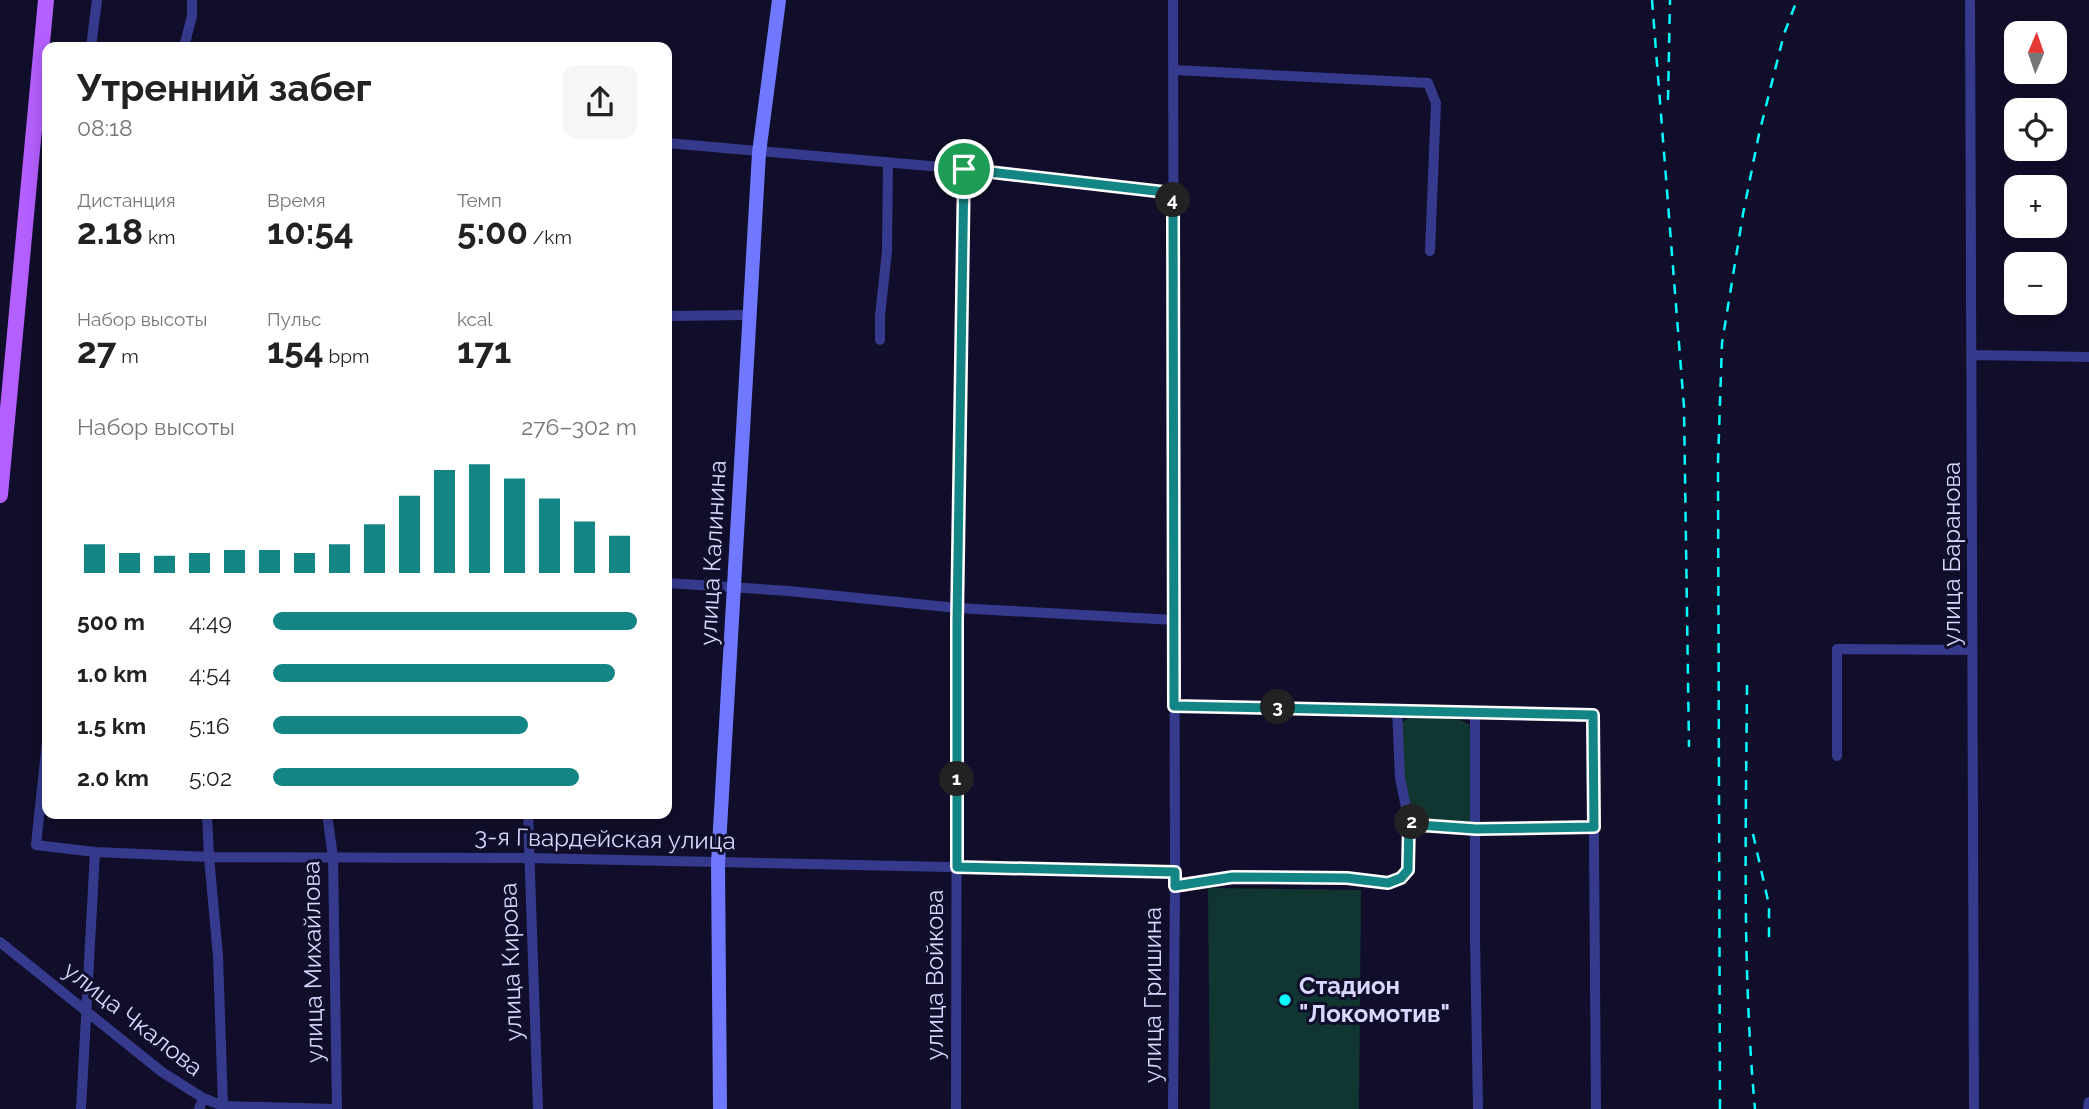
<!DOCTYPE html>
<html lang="ru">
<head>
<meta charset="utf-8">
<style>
	body { margin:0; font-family:Raleway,sans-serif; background:#f6f6f6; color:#222; height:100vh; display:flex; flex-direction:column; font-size:26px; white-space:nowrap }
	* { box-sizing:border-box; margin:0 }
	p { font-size:23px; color:#767676 }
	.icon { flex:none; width:38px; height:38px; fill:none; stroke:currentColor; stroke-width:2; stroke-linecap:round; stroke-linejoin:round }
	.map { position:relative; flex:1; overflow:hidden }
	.side { position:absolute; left:42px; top:42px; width:630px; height:777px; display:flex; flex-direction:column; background:#fff; border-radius:14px; box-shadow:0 4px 18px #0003 }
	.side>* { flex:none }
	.needle { width:46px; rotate:2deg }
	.fabs { position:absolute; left:2004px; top:21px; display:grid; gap:14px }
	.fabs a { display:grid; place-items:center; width:63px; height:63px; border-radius:14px; background:#fff; box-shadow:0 4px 18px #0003; font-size:35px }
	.pin { position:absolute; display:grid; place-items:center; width:60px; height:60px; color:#fff; margin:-30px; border:4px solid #fff; border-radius:50%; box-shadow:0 2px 7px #0007 }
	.km { position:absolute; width:35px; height:35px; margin:-18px; border-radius:50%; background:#222; color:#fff; font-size:19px; line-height:35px; text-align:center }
	.round { display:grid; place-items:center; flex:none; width:74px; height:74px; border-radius:14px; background:#f6f6f6 }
	.overview { display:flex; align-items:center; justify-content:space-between; height:119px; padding:0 35px }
	h1 { font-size:38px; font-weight:700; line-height:52px }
	.metrics { display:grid; grid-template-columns:repeat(3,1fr); gap:10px; height:119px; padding:7px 35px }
	.metrics div { display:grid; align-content:center }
	.metrics b { font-size:35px; font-weight:700 }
	.metrics small { font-size:19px; font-weight:400 }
	.metrics p { font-size:19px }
	.chart { height:196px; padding:14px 35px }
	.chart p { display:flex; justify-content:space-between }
	.chart svg { width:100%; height:126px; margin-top:7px; stroke:#148585; stroke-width:6 }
	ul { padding:0 35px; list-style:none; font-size:23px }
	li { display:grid; grid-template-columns:112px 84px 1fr; align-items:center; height:52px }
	li i { height:18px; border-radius:9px; background:#148585 }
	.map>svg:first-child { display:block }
	.green { fill:#113530 }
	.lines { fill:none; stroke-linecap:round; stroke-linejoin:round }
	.street { stroke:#363a8d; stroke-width:10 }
	.secondary { stroke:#6f78ff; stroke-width:14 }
	.primary { stroke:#b45fff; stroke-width:16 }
	.rail { stroke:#04fdff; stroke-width:2.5; stroke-dasharray:10 9; stroke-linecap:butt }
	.route-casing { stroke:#fff; stroke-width:14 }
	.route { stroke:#148585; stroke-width:9 }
	.poi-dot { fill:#04fdff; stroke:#100e2a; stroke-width:2.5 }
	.labels { text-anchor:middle; stroke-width:6; stroke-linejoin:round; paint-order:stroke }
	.street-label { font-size:24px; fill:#d8d8ff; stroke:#100e2a }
	.poi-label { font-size:24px; font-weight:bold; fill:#d8d8ff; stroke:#100e2a; text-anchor:start }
</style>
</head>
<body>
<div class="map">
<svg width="2089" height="1109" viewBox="0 0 2089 1109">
	<rect width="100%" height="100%" fill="#100e2a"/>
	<path class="green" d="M1410,716L1453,717L1471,725L1472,823L1422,822L1413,817L1403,776L1402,723Z
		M1208,888L1361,890L1359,1109H1210Z"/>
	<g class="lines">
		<path class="street" d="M1173,0L1175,886L1173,1109
			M1970,0L1974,1109
			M91,47L97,0
			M184,47L192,16V0
			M1174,70L1428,83L1436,103L1430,251
			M667,143L964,169L1173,193
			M667,316L750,315
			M880,340V316L887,251L888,162
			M1973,355L2089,357
			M667,583L789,591L957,608L1174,620
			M1174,706L1593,715L1596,1109
			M1475,712V938L1478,1109
			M47,741L36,845L95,852L209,857L529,858L1175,872
			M1837,756V649L1972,650
			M207,814L209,857L218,956L223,1106
			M327,814L333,857L337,1109
			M528,814L538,1109
			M1409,822L1419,825L1476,829L1594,827
			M1175,886L1233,877L1347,878L1388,883L1401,878L1408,870L1409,822L1400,778L1397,709
			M0,942L162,1072L203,1098L223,1106L334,1109
			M81,1109L95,852
			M199,1109L203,1098
			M956,1109L957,608L964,169
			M2088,1109L2089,1102"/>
		<path class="secondary" d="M720,1109L718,863L759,153L779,0"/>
		<path class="primary" d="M0,495L46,0"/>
		<path class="rail" d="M1652,0L1684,407L1689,747
			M1668,100L1670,0
			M1747,685C1746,827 1742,968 1755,1109
			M1753,834L1769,905V937
			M1720,1109L1718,462L1722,343L1743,214L1759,134L1784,34L1797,0"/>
	</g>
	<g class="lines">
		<defs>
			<path id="route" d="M964,169L1173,193L1174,706L1593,715L1594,827L1476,829L1419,825L1409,822L1408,870L1401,878L1388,883L1347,878L1233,877L1175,886V872L957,867V621Z"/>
		</defs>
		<use href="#route" class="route-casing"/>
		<use href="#route" class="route"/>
	</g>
	<circle class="poi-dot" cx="1285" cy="1000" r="7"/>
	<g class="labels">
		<g class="street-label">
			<text transform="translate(713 553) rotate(-87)" y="8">улица Калинина</text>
			<text transform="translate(1952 554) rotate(-90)" y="8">улица Баранова</text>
			<text transform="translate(605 839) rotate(1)" y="8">3-я Гвардейская улица</text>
			<text transform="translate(313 962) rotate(-91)" y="8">улица Михайлова</text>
			<text transform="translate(511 962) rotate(-92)" y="8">улица Кирова</text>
			<text transform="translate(935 975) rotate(-90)" y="8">улица Войкова</text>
			<text transform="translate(1153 995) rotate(-90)" y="8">улица Гришина</text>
			<text transform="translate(133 1019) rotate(38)" y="8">улица Чкалова</text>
		</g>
		<g class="poi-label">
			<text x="1299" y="994">Стадион<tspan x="1299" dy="28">"Локомотив"</tspan></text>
		</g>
	</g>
</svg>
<div class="fabs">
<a><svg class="needle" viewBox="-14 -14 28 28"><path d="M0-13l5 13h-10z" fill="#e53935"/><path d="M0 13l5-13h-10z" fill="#767676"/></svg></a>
<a><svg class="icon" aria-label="locate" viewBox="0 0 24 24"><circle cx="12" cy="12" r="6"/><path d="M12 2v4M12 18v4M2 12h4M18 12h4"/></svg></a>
<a>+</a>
<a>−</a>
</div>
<div class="pin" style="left:964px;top:169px;background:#1e9e55"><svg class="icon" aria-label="arrive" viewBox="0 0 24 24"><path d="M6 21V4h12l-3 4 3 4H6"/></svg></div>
<b class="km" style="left:957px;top:779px">1</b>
<b class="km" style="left:1412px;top:822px">2</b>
<b class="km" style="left:1278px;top:707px">3</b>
<b class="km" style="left:1173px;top:200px">4</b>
<section class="side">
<div class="overview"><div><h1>Утренний забег</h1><p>08:18</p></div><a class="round"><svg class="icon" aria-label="share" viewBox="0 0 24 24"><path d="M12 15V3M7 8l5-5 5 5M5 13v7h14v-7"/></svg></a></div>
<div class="metrics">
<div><p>Дистанция</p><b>2.18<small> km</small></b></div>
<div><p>Время</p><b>10:54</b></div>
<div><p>Темп</p><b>5:00<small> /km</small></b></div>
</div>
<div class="metrics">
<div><p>Набор высоты</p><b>27<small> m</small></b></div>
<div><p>Пульс</p><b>154<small> bpm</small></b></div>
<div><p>kcal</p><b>171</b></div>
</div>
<div class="chart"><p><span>Набор высоты</span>276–302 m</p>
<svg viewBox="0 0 160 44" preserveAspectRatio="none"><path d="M5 44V34M15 44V37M25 44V38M35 44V37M45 44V36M55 44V36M65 44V37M75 44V34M85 44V27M95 44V17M105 44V8M115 44V6M125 44V11M135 44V18M145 44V26M155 44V31"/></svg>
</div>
<ul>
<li><b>500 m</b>4:49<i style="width:100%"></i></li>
<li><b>1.0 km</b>4:54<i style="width:94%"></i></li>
<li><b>1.5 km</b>5:16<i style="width:70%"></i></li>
<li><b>2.0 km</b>5:02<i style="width:84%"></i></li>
</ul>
</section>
</div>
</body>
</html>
